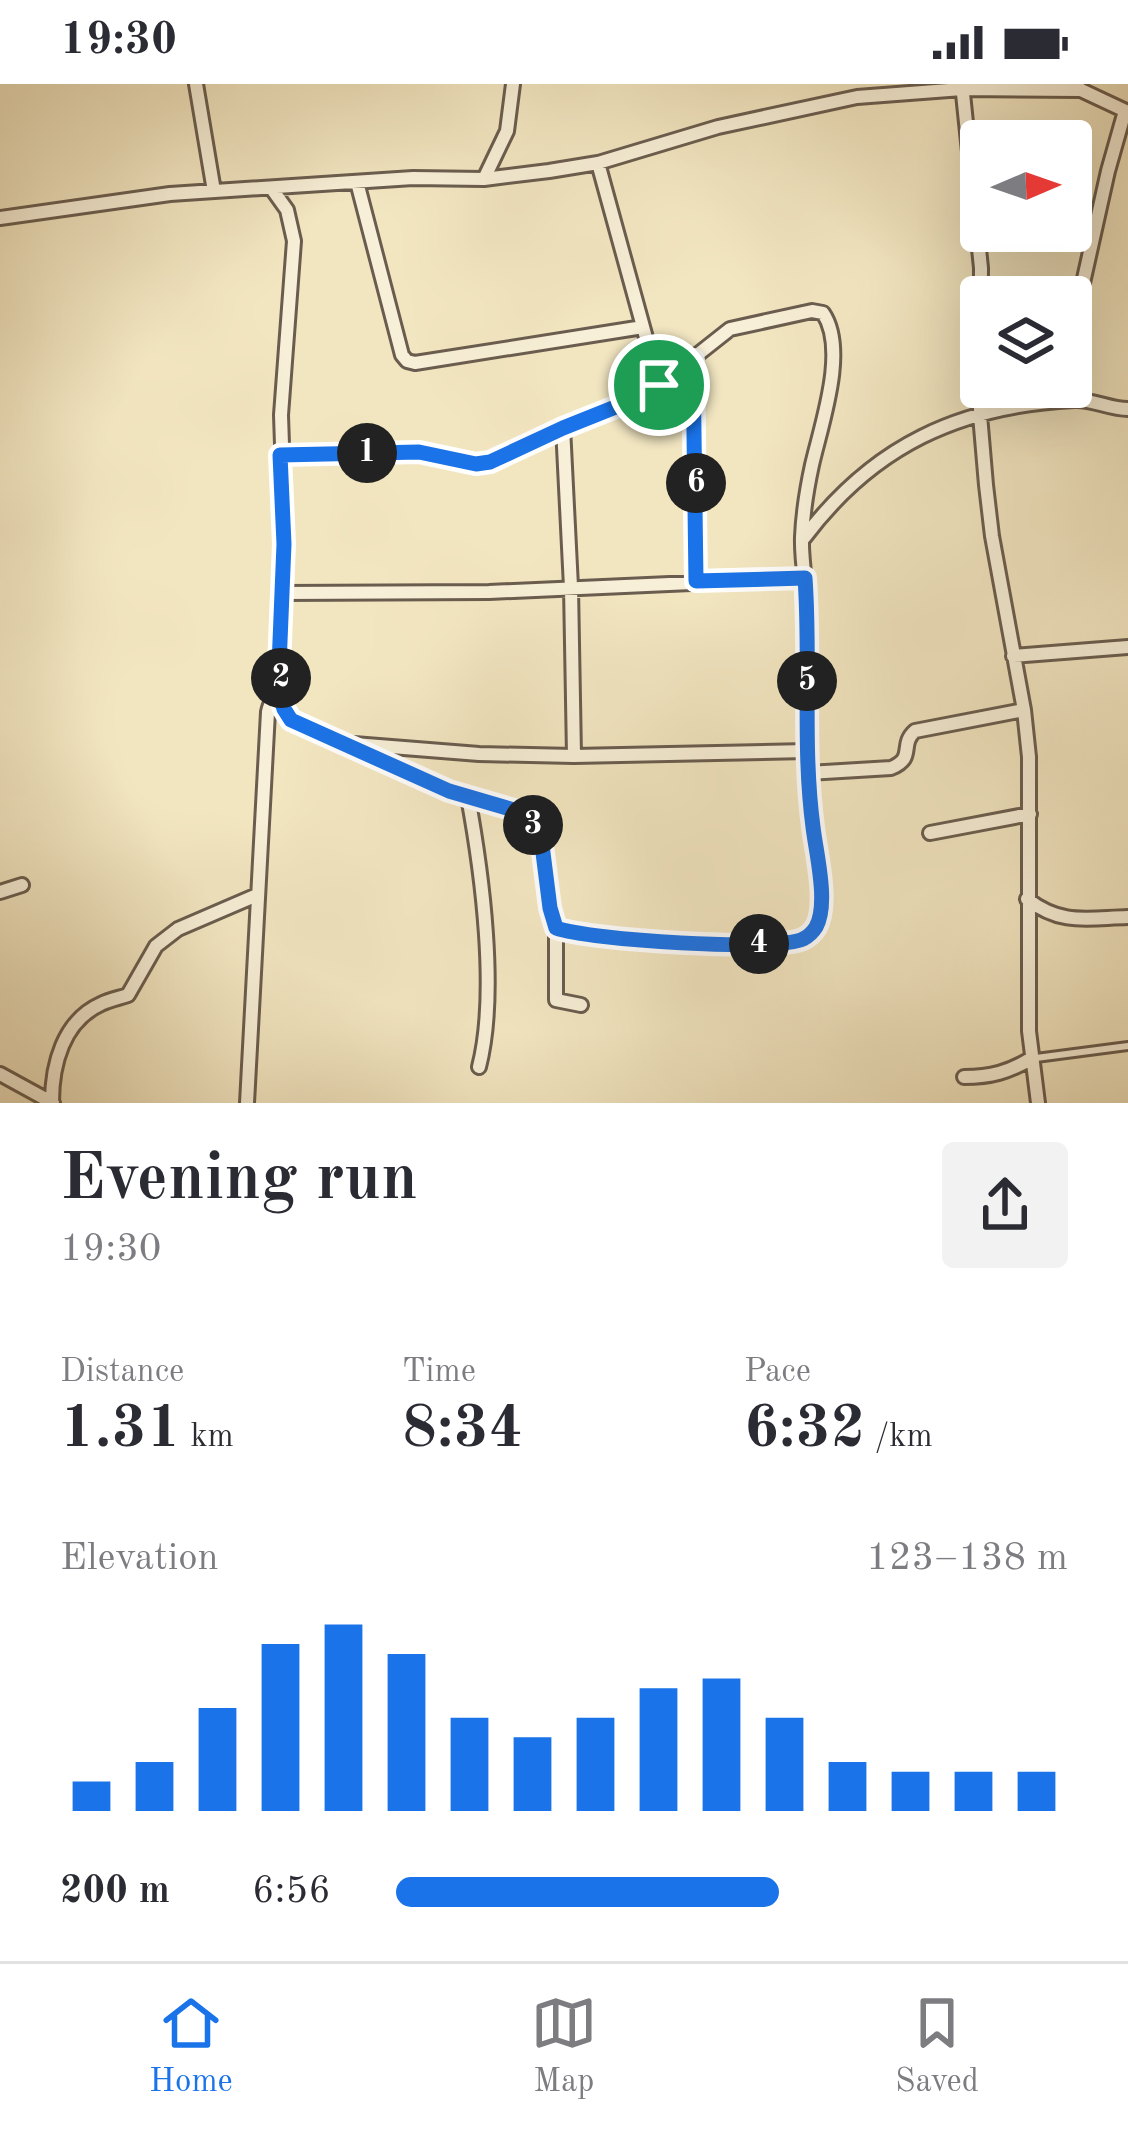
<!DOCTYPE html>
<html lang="en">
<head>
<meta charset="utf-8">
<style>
	body { margin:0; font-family:"Old Standard TT",serif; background:#f2f2f3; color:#2b2b33; height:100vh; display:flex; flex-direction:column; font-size:45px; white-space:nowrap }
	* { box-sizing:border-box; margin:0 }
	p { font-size:39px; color:#7c7c81 }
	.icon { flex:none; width:66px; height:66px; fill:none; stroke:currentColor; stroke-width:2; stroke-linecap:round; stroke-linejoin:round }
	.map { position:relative; height:1019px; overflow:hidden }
	.sheet { display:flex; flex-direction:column; background:#fff; flex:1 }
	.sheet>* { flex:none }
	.needle { width:78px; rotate:88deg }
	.tools { position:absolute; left:960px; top:36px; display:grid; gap:24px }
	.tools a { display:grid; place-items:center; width:132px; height:132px; border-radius:12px; background:#fff; box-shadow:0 12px 48px #0002; font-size:60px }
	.pin { position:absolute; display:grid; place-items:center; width:102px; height:102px; color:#fff; margin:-51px; border:6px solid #fff; border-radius:50%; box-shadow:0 3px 12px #0007 }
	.km { position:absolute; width:60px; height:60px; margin:-30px; border-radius:50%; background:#222; color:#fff; font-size:33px; line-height:60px; text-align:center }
	.round { display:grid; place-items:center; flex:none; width:126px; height:126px; border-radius:12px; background:#f2f2f3 }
	.head { display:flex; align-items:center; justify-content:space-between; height:204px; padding:0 60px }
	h1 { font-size:66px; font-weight:800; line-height:90px }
	.stats { display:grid; grid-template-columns:repeat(3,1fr); gap:18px; height:204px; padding:12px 60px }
	.stats div { display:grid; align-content:center }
	.stats b { font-size:60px; font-weight:800 }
	.stats small { font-size:33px; font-weight:400 }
	.stats p { font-size:33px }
	.chart { height:336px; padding:24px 60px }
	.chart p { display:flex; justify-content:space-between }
	.chart svg { width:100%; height:216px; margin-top:12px; stroke:#1a73e8; stroke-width:6 }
	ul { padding:0 60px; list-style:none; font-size:39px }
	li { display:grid; grid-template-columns:192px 144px 1fr; align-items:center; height:90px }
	li i { height:30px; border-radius:15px; background:#1a73e8 }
	.status { display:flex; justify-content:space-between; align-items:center; height:84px; padding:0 60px; background:#fff; direction:ltr }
	.status svg { height:33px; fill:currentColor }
	.tabs { display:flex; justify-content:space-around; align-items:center; height:168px; border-top:3px solid #e1e1e2; background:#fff; font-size:33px; color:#7c7c81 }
	.tabs a { display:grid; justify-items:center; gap:6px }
	.tabs .active { color:#1a73e8 }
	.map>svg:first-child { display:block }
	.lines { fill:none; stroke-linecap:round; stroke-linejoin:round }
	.lane-casing { stroke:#6a5d4f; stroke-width:12 }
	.street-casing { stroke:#6a5d4f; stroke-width:18 }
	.lane { stroke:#f7efd7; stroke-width:6 }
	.street { stroke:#f7efd7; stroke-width:12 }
	.route-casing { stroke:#fff; stroke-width:24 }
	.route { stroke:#1a73e8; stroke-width:15 }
</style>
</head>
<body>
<div class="status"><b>19:30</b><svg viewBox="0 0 49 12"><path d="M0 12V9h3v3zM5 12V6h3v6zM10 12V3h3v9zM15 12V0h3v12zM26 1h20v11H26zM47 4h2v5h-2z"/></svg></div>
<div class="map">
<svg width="1128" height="1019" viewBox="0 0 1128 1019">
	<rect width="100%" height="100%" fill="#f2e6c1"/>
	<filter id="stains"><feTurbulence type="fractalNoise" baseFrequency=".00167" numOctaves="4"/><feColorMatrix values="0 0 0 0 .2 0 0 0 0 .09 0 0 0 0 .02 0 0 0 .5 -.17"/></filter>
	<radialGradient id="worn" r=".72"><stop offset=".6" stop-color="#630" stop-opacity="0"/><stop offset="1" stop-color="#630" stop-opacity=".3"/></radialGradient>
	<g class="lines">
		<defs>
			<path id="lane" d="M1036,974L1128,962"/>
			<path id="street" d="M196,0L214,107
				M962,0L981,184L980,331L986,401L992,452L1024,626L1029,673V947L1038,1019
				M1076,1L1081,6L1128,28
				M598,79L659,301
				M484,95L507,47L513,0
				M357,98L402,271L407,277L415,279L643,243
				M0,134L170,110L413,94L484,95L549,87L598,79L718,43L857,13L962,5L1081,6
				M693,276L696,497
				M1078,316V241L1081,208L1108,87L1125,27
				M563,343L571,503L574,672
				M804,454C873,362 959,322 1074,316C1093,315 1109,325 1128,325
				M281,509L489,508L805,494
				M1013,572L1128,563
				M278,606L284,625L291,636L449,707L514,726L531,738L541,753L550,824L556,844C589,856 771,868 802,856C805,854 814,848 816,845C828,824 817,778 814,755C805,682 807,608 808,535C808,508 801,480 802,453C803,429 807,404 812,381C821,341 848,266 823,229L812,227L730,245L659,301L638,314L525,360L490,378L476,380L459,378L419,368L281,371
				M354,660L479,670L574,672L807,667
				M808,689L891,684C916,674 899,661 915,647L1024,626
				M468,713C482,789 498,909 479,983
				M930,749L1030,730
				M0,808L22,801
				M1027,815C1062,842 1088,834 1128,833
				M556,844V916L581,921
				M0,990L53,1019
				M964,993C991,993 1009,988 1032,974
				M52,1018C52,981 63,937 101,920C109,916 119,914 128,911L156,862L178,845L257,811
				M247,1019L268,628C271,613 280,604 281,589L284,420L281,331L294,157L287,126L272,105"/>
		</defs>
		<use href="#lane" class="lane-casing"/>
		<use href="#street" class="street-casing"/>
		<use href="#lane" class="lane"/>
		<use href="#street" class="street"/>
	</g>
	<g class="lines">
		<defs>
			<path id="route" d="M693,276L696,497L805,494C811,577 802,660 813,743C816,769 829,820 816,843C813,848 809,852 803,855C774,868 589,856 556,844L550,824L541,753L531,738L514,726L449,707L291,636L284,625L278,606L284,460L280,371L419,368L476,380L490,378L563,344L638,314Z"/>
		</defs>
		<use href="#route" class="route-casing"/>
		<use href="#route" class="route"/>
	</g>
	<rect width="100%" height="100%" filter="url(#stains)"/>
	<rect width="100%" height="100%" fill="url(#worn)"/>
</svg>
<div class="tools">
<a><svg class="needle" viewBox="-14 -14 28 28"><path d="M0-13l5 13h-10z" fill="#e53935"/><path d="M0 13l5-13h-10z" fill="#7c7c81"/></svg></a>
<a><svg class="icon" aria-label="layers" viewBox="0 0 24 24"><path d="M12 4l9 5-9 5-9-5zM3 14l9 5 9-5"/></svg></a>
</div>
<div class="pin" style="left:659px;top:301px;background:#1e9e55"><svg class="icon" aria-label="arrive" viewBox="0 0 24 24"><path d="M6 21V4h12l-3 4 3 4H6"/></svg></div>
<b class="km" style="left:367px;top:369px">1</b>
<b class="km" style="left:281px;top:594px">2</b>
<b class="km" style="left:533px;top:741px">3</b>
<b class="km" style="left:759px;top:860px">4</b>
<b class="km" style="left:807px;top:597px">5</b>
<b class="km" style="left:696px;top:399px">6</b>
</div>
<section class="sheet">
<div class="head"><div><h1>Evening run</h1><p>19:30</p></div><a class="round"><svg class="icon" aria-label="share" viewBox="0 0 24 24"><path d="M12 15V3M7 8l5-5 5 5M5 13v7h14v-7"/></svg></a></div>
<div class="stats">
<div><p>Distance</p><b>1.31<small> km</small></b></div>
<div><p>Time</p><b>8:34</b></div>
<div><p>Pace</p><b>6:32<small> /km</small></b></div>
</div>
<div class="chart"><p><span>Elevation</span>123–138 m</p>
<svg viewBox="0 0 160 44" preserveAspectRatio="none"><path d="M5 44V38M15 44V34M25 44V23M35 44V10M45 44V6M55 44V12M65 44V25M75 44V29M85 44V25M95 44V19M105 44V17M115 44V25M125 44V34M135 44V36M145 44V36M155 44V36"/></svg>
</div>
<ul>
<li><b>200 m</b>6:56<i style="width:57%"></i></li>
</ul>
</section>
<nav class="tabs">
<a class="active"><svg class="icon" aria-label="home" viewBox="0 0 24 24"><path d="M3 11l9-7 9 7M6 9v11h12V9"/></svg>Home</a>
<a><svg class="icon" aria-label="map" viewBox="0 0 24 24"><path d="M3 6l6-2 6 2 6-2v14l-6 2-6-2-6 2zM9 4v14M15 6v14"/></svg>Map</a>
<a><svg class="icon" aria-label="saved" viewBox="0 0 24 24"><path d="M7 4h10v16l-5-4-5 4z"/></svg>Saved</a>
</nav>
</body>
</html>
